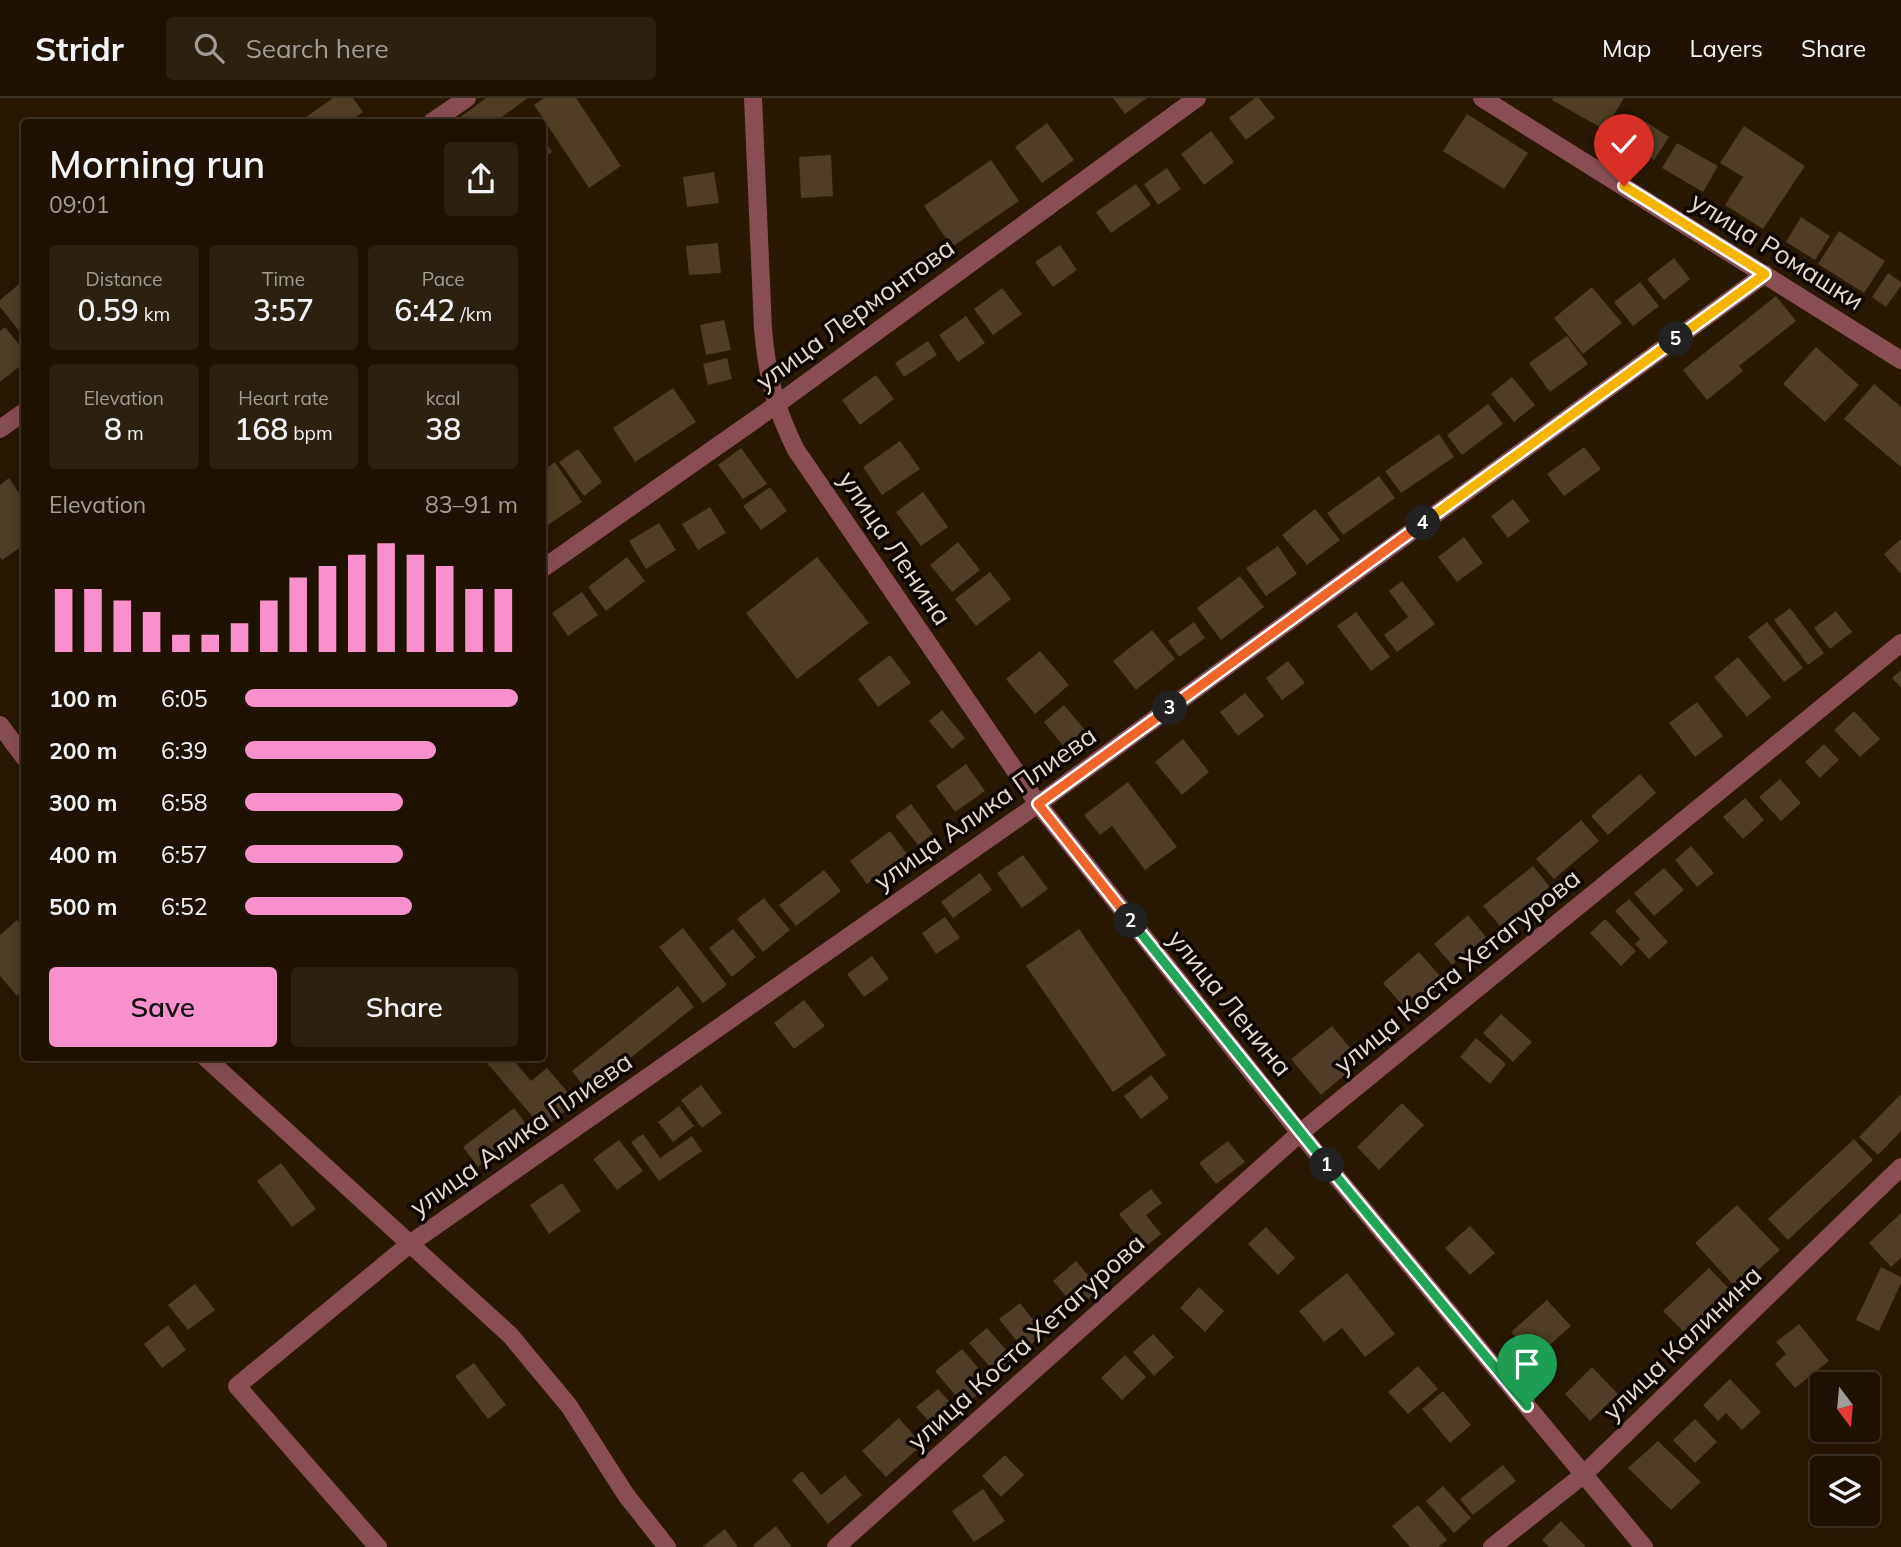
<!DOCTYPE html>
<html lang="en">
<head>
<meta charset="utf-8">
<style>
	body { margin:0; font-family:Mulish,sans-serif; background:#2c2011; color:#f1f3f6; height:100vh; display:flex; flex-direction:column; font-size:26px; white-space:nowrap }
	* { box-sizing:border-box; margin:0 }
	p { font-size:23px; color:#a19e99 }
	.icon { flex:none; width:38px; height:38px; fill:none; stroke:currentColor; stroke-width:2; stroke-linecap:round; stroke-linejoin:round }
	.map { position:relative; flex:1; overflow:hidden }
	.sheet { position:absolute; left:21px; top:21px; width:525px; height:942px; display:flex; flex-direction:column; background:#1f1202; border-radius:7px; box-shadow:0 7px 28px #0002,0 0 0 2px #3c3224 }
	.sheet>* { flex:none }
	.needle { width:46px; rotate:164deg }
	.controls { position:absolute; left:1810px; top:1274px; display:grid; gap:14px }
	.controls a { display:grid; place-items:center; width:70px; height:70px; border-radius:7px; background:#1f1202; box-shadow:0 7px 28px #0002,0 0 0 2px #3c3224; font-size:35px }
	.pin { position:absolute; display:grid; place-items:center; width:60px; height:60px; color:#fff; margin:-72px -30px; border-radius:50% 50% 50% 0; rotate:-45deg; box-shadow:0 0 7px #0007 }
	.pin .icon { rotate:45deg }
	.km { position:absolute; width:35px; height:35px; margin:-18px; border-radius:50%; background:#222; color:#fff; font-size:19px; line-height:35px; text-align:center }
	.round { display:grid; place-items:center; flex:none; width:74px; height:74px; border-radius:7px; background:#2c2011 }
	.overview { display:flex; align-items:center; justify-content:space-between; height:119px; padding:0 28px }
	h1 { font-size:38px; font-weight:600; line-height:52px }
	.figures { display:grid; grid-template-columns:repeat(3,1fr); gap:10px; height:119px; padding:7px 28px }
	.figures div { display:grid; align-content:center; border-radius:7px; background:#2c2011; text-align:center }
	.figures b { font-size:30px; font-weight:600 }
	.figures small { font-size:19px; font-weight:400 }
	.figures p { font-size:19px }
	.chart { height:196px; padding:14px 28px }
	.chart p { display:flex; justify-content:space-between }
	.chart svg { width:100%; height:126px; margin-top:7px; stroke:#f890cb; stroke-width:6 }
	.button { display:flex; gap:14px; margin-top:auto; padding:14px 28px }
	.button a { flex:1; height:80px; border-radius:7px; background:#f890cb; color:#111; font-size:28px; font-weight:600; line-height:80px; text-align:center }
	.button a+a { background:#2c2011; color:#f1f3f6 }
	ul { padding:0 28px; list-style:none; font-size:23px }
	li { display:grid; grid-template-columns:112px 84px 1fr; align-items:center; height:52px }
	li i { height:18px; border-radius:9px; background:#f890cb }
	header { display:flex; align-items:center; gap:42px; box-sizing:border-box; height:98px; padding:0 35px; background:#1f1202; border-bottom:2px solid #3c3224 }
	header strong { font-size:33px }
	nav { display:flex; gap:38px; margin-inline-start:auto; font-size:24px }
	.search { width:490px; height:63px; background:#2c2011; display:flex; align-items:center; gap:18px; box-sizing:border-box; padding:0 24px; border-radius:7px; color:#a19e99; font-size:26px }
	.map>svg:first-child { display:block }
	.building { fill:#4f3d25 }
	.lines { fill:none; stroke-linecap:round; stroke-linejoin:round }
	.minor { stroke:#884e54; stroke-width:18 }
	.tertiary { stroke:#884e54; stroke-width:18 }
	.split-1-casing { stroke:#fff; stroke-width:14 }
	.split-2-casing { stroke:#fff; stroke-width:14 }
	.split-3-casing { stroke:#fff; stroke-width:14 }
	.split-4-casing { stroke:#fff; stroke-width:14 }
	.split-5-casing { stroke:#fff; stroke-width:14 }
	.split-6-casing { stroke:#fff; stroke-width:14 }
	.split-1 { stroke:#22a559; stroke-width:9 }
	.split-2 { stroke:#22a559; stroke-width:9 }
	.split-3 { stroke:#f0652b; stroke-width:9 }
	.split-4 { stroke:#f0652b; stroke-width:9 }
	.split-5 { stroke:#f5b400; stroke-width:9 }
	.split-6 { stroke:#f5b400; stroke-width:9 }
	.labels { text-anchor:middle; stroke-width:7; stroke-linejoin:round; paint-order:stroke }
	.street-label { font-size:26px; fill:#e5dacb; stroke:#0c0601 }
</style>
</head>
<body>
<header>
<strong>Stridr</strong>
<div class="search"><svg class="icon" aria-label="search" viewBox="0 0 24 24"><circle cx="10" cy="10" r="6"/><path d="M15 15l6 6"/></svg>Search here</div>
<nav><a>Map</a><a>Layers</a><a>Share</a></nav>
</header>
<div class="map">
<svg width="1901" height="1449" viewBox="0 0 1901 1449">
	<rect width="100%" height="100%" fill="#291802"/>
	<path class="building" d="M333,0H353L363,14L349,24H299Z
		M486,0H528L495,24H456L455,23Z
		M544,0H576L621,68L589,90L534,7Z
		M1113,0H1147L1125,16Z
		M1255,0H1259L1275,20L1246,42L1229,20Z
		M1553,0H1624L1605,32L1552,2Z
		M1467,16L1528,55L1504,91L1443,53Z
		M1643,22L1669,39L1654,62L1628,45Z
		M1047,25L1074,62L1042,85L1015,49Z
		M1744,28L1805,68L1763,131L1725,107L1743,79L1720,65Z
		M1211,33L1234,64L1204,87L1181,56Z
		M542,39L552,54L542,61Z
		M1677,45L1718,68L1703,94L1662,70Z
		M831,57L833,98L801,100L799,59Z
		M991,62L1019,103L952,149L924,108Z
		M1167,70L1181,91L1158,107L1144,86Z
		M714,74L719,105L687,109L683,79Z
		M1136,86L1151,107L1111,135L1096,114Z
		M1801,119L1830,138L1815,162L1786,144Z
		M1839,133L1885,163L1864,195L1818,166Z
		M718,145L721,175L689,177L686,148Z
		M1060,147L1077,172L1053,189L1035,164Z
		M1674,160L1690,181L1664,202L1647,181Z
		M1888,175L1901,184V188L1886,209L1872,199Z
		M24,182V239L0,209V202Z
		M1640,184L1659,208L1633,228L1614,204Z
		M1592,189L1622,225L1583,256L1554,220Z
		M1002,190L1022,216L993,237L974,211Z
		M1776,198L1796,223L1739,268L1743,273L1707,302L1683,272Z
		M966,218L985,245L958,264L939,237Z
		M724,222L731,252L706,257L700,227Z
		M5,229L24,253V265L0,284V233Z
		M1567,238L1588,266L1550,294L1529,265Z
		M928,243L937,257L904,279L895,265Z
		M1816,249L1859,287L1825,324L1783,286Z
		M727,260L732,281L708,287L703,266Z
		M876,277L894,301L860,327L842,302Z
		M1512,279L1535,307L1514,324L1491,296Z
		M1874,286L1901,309V369L1844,321Z
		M673,290L696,324L635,364L613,330Z
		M1488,306L1503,326L1462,357L1447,337Z
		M1439,336L1454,359L1401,395L1385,373Z
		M900,343L920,371L882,397L863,369Z
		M1584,349L1601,371L1564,398L1547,376Z
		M741,350L767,386L743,401L718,367Z
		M578,351L602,384L584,398L559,364Z
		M555,364L582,404L542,431V373Z
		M1379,378L1395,400L1343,437L1327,415Z
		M9,380L24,403V447L2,462L0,459V387Z
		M770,389L787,413L761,432L743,408Z
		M923,394L948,429L921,448L896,414Z
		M1513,401L1530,423L1508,440L1491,418Z
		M710,409L726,435L698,452L682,426Z
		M1315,411L1340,442L1307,467L1282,437Z
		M659,425L676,452L646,471L629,443Z
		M1464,439L1483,465L1457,484L1438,459Z
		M1901,441V476L1884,456Z
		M958,444L980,472L952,494L930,467Z
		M1278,448L1297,476L1266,498L1246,470Z
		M627,459L645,483L606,513L588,489Z
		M817,459L869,525L797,581L746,515Z
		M990,474L1011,501L976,528L955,501Z
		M1240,478L1264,509L1221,542L1197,510Z
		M1402,483L1435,526L1397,554L1384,537L1408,519L1389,493Z
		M582,494L598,517L568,538L552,515Z
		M1790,510L1824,555L1808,567L1774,522Z
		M1836,513L1852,534L1830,551L1814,530Z
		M1356,514L1390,559L1371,573L1337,528Z
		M1194,524L1205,540L1179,559L1168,543Z
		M1767,524L1803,570L1784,584L1748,539Z
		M1152,532L1175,561L1136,592L1113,563Z
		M1040,553L1069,587L1035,616L1006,581Z
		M890,557L911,585L878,609L858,581Z
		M1738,559L1771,599L1747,619L1714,579Z
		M1288,563L1305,585L1282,602L1266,580Z
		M1901,572V590L1892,580Z
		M1245,595L1264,618L1238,638L1220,614Z
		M1697,604L1723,638L1695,659L1669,625Z
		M1064,607L1085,632L1064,649L1044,624Z
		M942,612L965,640L952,651L929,623Z
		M1854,613L1880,641L1860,659L1834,632Z
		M1183,641L1209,674L1182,697L1155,664Z
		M1824,646L1839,662L1820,680L1805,664Z
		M966,666L985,693L955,714L936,688Z
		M1640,676L1656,695L1608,737L1591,718Z
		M1780,681L1801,705L1781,723L1759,699Z
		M1128,684L1177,749L1145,772L1112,728L1100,737L1084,717Z
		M1745,700L1764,722L1743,741L1723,719Z
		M911,706L933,736L918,747L895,718Z
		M1581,722L1599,743L1554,781L1536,761Z
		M890,733L907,756L867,786L850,763Z
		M1691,748L1714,775L1697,789L1675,762Z
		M1023,757L1048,791L1022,810L997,775Z
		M1533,768L1550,789L1500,828L1483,808Z
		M1664,770L1684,792L1654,818L1634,795Z
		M824,772L841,793L796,828L779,807Z
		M980,775L992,792L953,820L941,804Z
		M764,800L790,832L763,854L737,821Z
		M1629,801L1668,844L1649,861L1635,846L1640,841L1615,813Z
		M1468,817L1486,839L1452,867L1434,846Z
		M945,819L960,840L936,856L922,835Z
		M1605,821L1636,853L1621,868L1590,835Z
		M17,822L24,832V891L17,898L0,878V837Z
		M683,830L727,887L703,905L659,849Z
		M733,831L756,859L732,879L709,850Z
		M1079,831L1166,957L1113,994L1026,868Z
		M1419,854L1446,885L1410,916L1383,885Z
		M872,858L889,881L864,899L847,876Z
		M678,888L694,909L588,994L572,973Z
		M804,902L825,928L794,951L774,925Z
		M1501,916L1532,944L1513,964L1483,935Z
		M1332,928L1361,963L1321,997L1291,961Z
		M1476,940L1506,966L1490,986L1460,959Z
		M482,959H511L531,983L547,970L576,1004L543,1031Z
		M1151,977L1169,1000L1141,1021L1124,998Z
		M701,987L722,1015L702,1030L681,1002Z
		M1901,996V1033L1878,1057L1859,1039Z
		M1402,1005L1424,1027L1379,1072L1357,1049Z
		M679,1008L694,1028L673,1044L658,1024Z
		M514,1010L529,1030L478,1069L463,1049Z
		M643,1036L660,1060L692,1038L702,1053L659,1083L631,1044Z
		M1854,1041L1873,1062L1788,1142L1768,1121Z
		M619,1042L643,1073L617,1092L593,1061Z
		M1228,1043L1245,1064L1216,1086L1199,1065Z
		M281,1065L316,1111L292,1129L257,1083Z
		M562,1085L581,1113L549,1136L530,1107Z
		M1151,1091L1162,1105L1146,1117L1161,1136L1145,1149L1119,1116Z
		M1737,1107L1780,1152L1737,1191L1695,1145Z
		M1901,1115V1160L1891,1169L1869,1145Z
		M1470,1128L1495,1155L1470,1177L1445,1150Z
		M1266,1129L1295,1160L1278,1177L1248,1146Z
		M1076,1163L1100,1191L1077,1211L1053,1183Z
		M1881,1169L1901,1179V1185L1879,1233L1856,1222Z
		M1709,1170L1732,1194L1687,1237L1663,1213Z
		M1347,1175L1395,1236L1365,1259L1342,1230L1324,1244L1299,1213Z
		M195,1186L215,1212L188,1232L168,1207Z
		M1199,1189L1224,1213L1205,1234L1180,1210Z
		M1547,1202L1571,1228L1535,1260L1511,1234Z
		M1020,1205L1044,1236L1024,1252L999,1221Z
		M1799,1226L1829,1263L1795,1290L1775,1266L1786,1256L1776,1244Z
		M168,1227L186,1252L162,1270L144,1246Z
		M987,1230L1016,1263L998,1278L969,1245Z
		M1153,1236L1174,1259L1154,1278L1133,1254Z
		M962,1251L991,1285L964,1308L935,1273Z
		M1125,1257L1146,1279L1122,1302L1101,1280Z
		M474,1265L506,1307L488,1321L455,1278Z
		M1418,1268L1438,1291L1408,1316L1388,1294Z
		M1592,1269L1618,1296L1590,1323L1565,1296Z
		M1730,1281L1761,1314L1742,1332L1726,1315L1718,1323L1703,1307Z
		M938,1291L958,1313L936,1332L916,1309Z
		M1443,1293L1471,1327L1450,1345L1422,1311Z
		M899,1320L922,1347L886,1379L862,1353Z
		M1695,1321L1717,1344L1695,1365L1673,1342Z
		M1658,1343L1701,1384L1671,1412L1628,1370Z
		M1005,1357L1024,1377L1001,1399L982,1378Z
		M1503,1367L1516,1383L1473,1417L1460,1401Z
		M802,1373L821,1397L845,1377L862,1397L828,1426L792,1382Z
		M1443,1388L1471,1420L1454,1435L1426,1403Z
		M983,1391L1005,1423L974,1444L952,1413Z
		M1418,1407L1447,1442L1438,1449H1410L1392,1428Z
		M1561,1423L1586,1449H1549L1542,1442Z
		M776,1428L792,1449H755L753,1447Z
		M725,1431L738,1449H702Z"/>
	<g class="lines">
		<path class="minor" d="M1482,0L1901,262
			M432,24L467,0
			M0,331L24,314
			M542,471L776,307L1197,0
			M0,627L24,659
			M205,959L510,1237L569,1308L626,1397L667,1449
			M378,1449L237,1288L411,1145L1038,706L1765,176
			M836,1449L1300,1035L1901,545
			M1492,1449L1583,1377L1901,1069"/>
		<path class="tertiary" d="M753,0L763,231C767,277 775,310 796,352L1038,706L1300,1035L1644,1449"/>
	</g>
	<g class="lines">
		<defs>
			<path id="split-1" d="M1327,1067L1527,1308"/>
			<path id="split-2" d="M1131,823L1327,1067"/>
			<path id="split-3" d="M1131,823L1038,706L1170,610"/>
			<path id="split-4" d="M1170,610L1423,425"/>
			<path id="split-5" d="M1423,425L1676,241"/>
			<path id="split-6" d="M1624,88L1765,176L1676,241"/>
		</defs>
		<use href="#split-1" class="split-1-casing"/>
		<use href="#split-2" class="split-2-casing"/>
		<use href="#split-3" class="split-3-casing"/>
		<use href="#split-4" class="split-4-casing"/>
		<use href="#split-5" class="split-5-casing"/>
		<use href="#split-6" class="split-6-casing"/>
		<use href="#split-1" class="split-1"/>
		<use href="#split-2" class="split-2"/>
		<use href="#split-3" class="split-3"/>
		<use href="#split-4" class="split-4"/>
		<use href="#split-5" class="split-5"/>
		<use href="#split-6" class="split-6"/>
	</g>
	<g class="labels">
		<g class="street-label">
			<text transform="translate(1777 153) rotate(32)" y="9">улица Ромашки</text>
			<text transform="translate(855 216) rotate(-36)" y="9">улица Лермонтова</text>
			<text transform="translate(895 450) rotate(56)" y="9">улица Ленина</text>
			<text transform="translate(985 710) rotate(-35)" y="9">улица Алика Плиева</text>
			<text transform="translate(1457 873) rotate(-39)" y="9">улица Коста Хетагурова</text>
			<text transform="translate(1230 905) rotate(51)" y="9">улица Ленина</text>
			<text transform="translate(521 1036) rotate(-35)" y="9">улица Алика Плиева</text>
			<text transform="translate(1026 1244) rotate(-42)" y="9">улица Коста Хетагурова</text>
			<text transform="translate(1682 1245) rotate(-44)" y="9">улица Калинина</text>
		</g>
	</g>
</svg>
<div class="controls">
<a><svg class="needle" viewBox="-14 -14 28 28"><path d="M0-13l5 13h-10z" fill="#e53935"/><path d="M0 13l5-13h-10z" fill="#a19e99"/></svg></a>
<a><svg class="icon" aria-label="layers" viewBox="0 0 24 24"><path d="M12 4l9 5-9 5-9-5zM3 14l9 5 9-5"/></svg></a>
</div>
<div class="pin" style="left:1527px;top:1308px;background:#1e9e55"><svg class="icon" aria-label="arrive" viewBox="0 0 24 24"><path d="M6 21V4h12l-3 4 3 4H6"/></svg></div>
<div class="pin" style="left:1624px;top:88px;background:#d93025"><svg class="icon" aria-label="check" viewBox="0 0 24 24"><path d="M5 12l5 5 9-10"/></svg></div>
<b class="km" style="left:1327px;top:1067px">1</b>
<b class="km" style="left:1131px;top:823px">2</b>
<b class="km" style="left:1170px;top:610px">3</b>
<b class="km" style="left:1423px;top:425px">4</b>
<b class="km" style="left:1676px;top:241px">5</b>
<section class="sheet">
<div class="overview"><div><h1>Morning run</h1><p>09:01</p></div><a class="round"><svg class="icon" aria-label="share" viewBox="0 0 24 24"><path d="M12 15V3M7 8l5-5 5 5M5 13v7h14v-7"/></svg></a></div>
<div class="figures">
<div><p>Distance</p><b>0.59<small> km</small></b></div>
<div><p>Time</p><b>3:57</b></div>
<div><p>Pace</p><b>6:42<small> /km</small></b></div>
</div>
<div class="figures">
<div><p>Elevation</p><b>8<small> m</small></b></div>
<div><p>Heart rate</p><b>168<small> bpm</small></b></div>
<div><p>kcal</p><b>38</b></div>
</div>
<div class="chart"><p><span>Elevation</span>83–91 m</p>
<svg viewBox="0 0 160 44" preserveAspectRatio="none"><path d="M5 44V22M15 44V22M25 44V26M35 44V30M45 44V38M55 44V38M65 44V34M75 44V26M85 44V18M95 44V14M105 44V10M115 44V6M125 44V10M135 44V14M145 44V22M155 44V22"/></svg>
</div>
<ul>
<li><b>100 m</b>6:05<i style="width:100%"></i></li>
<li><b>200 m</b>6:39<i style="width:70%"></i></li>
<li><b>300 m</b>6:58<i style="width:58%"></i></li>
<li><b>400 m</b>6:57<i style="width:58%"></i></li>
<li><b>500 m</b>6:52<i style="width:61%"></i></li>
</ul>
<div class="button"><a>Save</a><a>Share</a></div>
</section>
</div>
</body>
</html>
